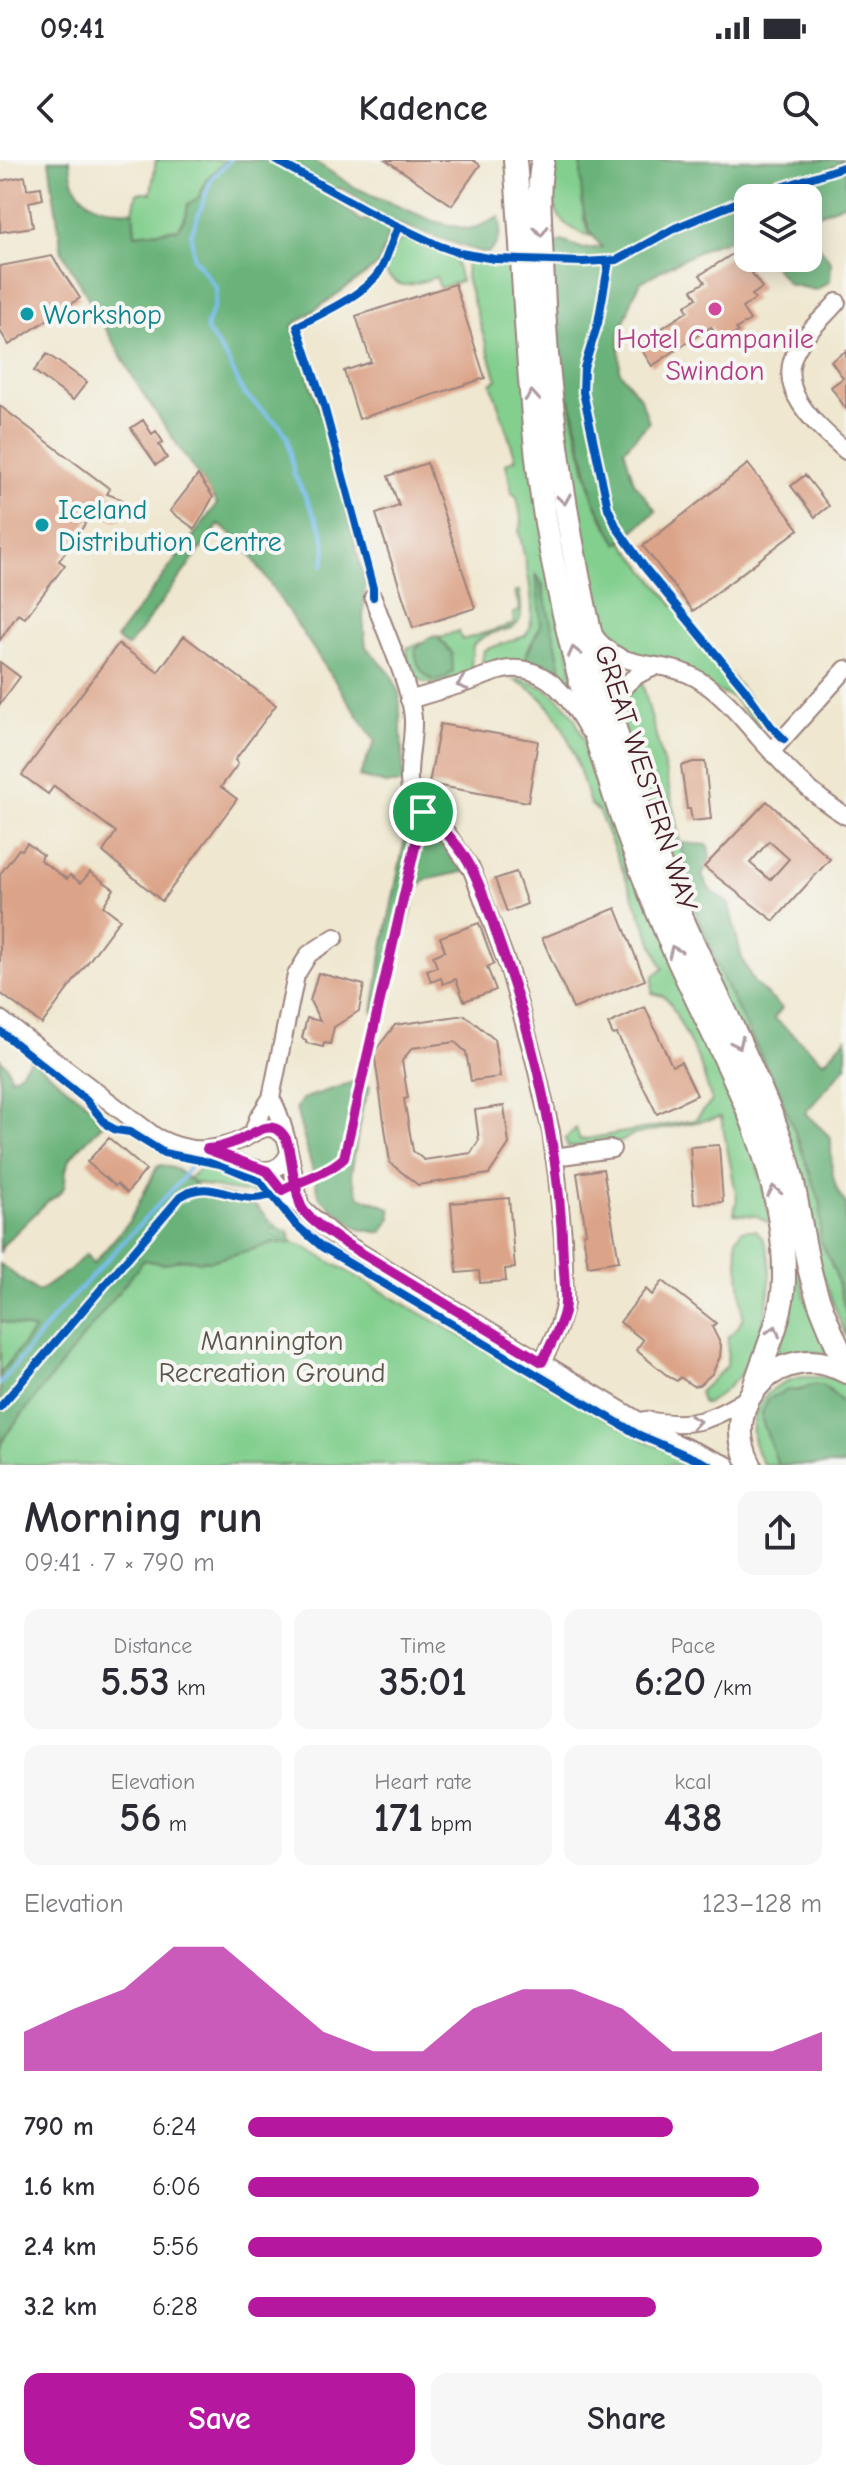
<!DOCTYPE html>
<html lang="en">
<head>
<meta charset="utf-8">
<style>
	body { margin:0; font-family:"Comic Neue",sans-serif; background:#f7f7f7; color:#2b2b33; height:100vh; display:flex; flex-direction:column; font-size:30px; white-space:nowrap }
	* { box-sizing:border-box; margin:0 }
	p { font-size:26px; color:#7c7c81 }
	.icon { flex:none; width:44px; height:44px; fill:none; stroke:currentColor; stroke-width:2; stroke-linecap:round; stroke-linejoin:round }
	.map { position:relative; height:1305px; overflow:hidden }
	.panel { display:flex; flex-direction:column; background:#fff; flex:1 }
	.panel>* { flex:none }
	.buttons { position:absolute; left:734px; top:24px; display:grid; gap:16px }
	.buttons a { display:grid; place-items:center; width:88px; height:88px; border-radius:16px; background:#fff; box-shadow:0 4px 20px #0003; font-size:40px }
	.pin { position:absolute; display:grid; place-items:center; width:68px; height:68px; color:#fff; margin:-34px; border:4px solid #fff; border-radius:50%; box-shadow:0 2px 8px #0007 }
	.round { display:grid; place-items:center; flex:none; width:84px; height:84px; border-radius:16px; background:#f7f7f7 }
	.head { display:flex; align-items:center; justify-content:space-between; height:136px; padding:0 24px }
	h1 { font-size:44px; font-weight:800; line-height:60px }
	.stats { display:grid; grid-template-columns:repeat(3,1fr); gap:12px; height:136px; padding:8px 24px }
	.stats div { display:grid; align-content:center; border-radius:16px; background:#f7f7f7; text-align:center }
	.stats b { font-size:40px; font-weight:800 }
	.stats small { font-size:22px; font-weight:400 }
	.stats p { font-size:22px }
	.chart { height:224px; padding:16px 24px }
	.chart p { display:flex; justify-content:space-between }
	.chart svg { width:100%; height:144px; margin-top:8px; fill:#b5179e; opacity:.7 }
	.primary-button { display:flex; gap:16px; margin-top:auto; padding:16px 24px }
	.primary-button a { flex:1; height:92px; border-radius:16px; background:#b5179e; color:#fff; font-size:32px; font-weight:800; line-height:92px; text-align:center }
	.primary-button a+a { background:#f7f7f7; color:#2b2b33 }
	ul { padding:0 24px; list-style:none; font-size:26px }
	li { display:grid; grid-template-columns:128px 96px 1fr; align-items:center; height:60px }
	li i { height:20px; border-radius:10px; background:#b5179e }
	.status { display:flex; justify-content:space-between; align-items:center; height:56px; padding:0 40px; background:#fff; direction:ltr }
	.status svg { height:22px; fill:currentColor }
	header { display:flex; justify-content:space-between; align-items:center; height:104px; padding:0 24px; background:#fff; font-size:36px; font-weight:800 }
	.map>svg:first-child { display:block }
	.green { fill:#82cf8e; stroke:#66775c; stroke-width:2; fill-rule:evenodd }
	.forest { fill:#69b279; stroke:#5a6852; stroke-width:2; fill-rule:evenodd }
	.lines { fill:none; stroke-linecap:round; stroke-linejoin:round }
	.stream { stroke:#7abef0; stroke-width:4 }
	.building { fill:#dba387; fill-rule:evenodd }
	.minor-casing { stroke:#9c837d; stroke-width:20 }
	.secondary-casing { stroke:#9c837d; stroke-width:26 }
	.minor { stroke:#fff; stroke-width:16 }
	.secondary { stroke:#fff; stroke-width:22 }
	.cycleway-casing { stroke:#f6f6f2; stroke-width:13 }
	.cycleway { stroke:#0057b8; stroke-width:8 }
	.oneway { stroke:#ae9aa0 }
	.route-casing { stroke:#fff; stroke-width:16 }
	.route { stroke:#b5179e; stroke-width:10 }
	.hotel-dot { fill:#d1479c; stroke:#f6f6f2; stroke-width:3 }
	.culture-dot { fill:#0f9aa8; stroke:#f6f6f2; stroke-width:3 }
	.labels { text-anchor:middle; stroke-width:8; stroke-linejoin:round; paint-order:stroke }
	.culture-label { font-size:28px; fill:#0d838f; stroke:#f6f6f2; text-anchor:start }
	.hotel-label { font-size:28px; fill:#b23c85; stroke:#f6f6f2 }
	.street-label { font-size:28px; fill:#4a1f2b; stroke:#f6f6f2 }
	.park-label { font-size:28px; fill:#5b5449; stroke:#f6f6f2 }
</style>
</head>
<body>
<div class="status"><b>09:41</b><svg viewBox="0 0 49 12"><path d="M0 12V9h3v3zM5 12V6h3v6zM10 12V3h3v9zM15 12V0h3v12zM26 1h20v11H26zM47 4h2v5h-2z"/></svg></div>
<header><svg class="icon" aria-label="back" viewBox="0 0 24 24"><path d="M15 5l-7 7 7 7"/></svg>Kadence<svg class="icon" aria-label="search" viewBox="0 0 24 24"><circle cx="10" cy="10" r="6"/><path d="M15 15l6 6"/></svg></header>
<div class="map">
<svg width="846" height="1305" viewBox="0 0 846 1305">
	<rect width="100%" height="100%" fill="#f6f6f2"/>
	<filter id="ink" filterUnits="userSpaceOnUse"><feTurbulence type="fractalNoise" baseFrequency=".0125" numOctaves="2"/><feDisplacementMap in="SourceGraphic" scale="16" xChannelSelector="R" yChannelSelector="G"/><feConvolveMatrix kernelMatrix="1 2 1 2 8 2 1 2 1" color-interpolation-filters="sRGB"/></filter>
	<filter id="wash" filterUnits="userSpaceOnUse"><feTurbulence type="fractalNoise" baseFrequency=".006" numOctaves="4" result="noise"/><feDisplacementMap in="SourceGraphic" scale="32" xChannelSelector="R" yChannelSelector="G"/><feGaussianBlur stdDeviation="1.8" result="paint"/><feColorMatrix in="noise" values="0 0 0 0 0 0 0 0 0 0 0 0 0 0 0 0 0 1.4 0 .05"/><feComposite in="paint" operator="in"/></filter>
	<g filter="url(#wash)">
		<rect width="100%" height="100%" fill="#efe7cf"/>
		<path class="green" d="M156,0H227L207,19L199,37L188,44L186,56L178,69L135,74L133,51L137,33H151Z
			M553,0H581L584,60L591,76C552,67 546,36 553,0Z
			M405,79L454,95L461,121L440,128L436,117C412,124 402,133 385,112L397,83Z
			M467,100L512,107L576,538L565,524L486,506L482,500L484,490L525,476C542,458 523,395 519,371L522,362L517,337L512,333L506,303L516,299L491,223L497,220L466,118ZM537,415L543,425L550,467L562,513L526,493L541,465Z
			M557,206C576,249 579,296 594,340C600,356 609,370 618,384L622,381L745,533L765,563L759,566L732,537L613,488L602,463L580,384Z
			M519,431C530,485 499,459 473,485L471,505L475,512C444,525 408,537 407,488L421,483L418,486L452,493L439,478L458,471L462,480L514,464L513,453L520,451L515,432Z
			M641,518L668,622L690,734L725,824L780,934L797,977L821,1044L820,1079L835,1112L846,1152V1177L679,734L619,557L620,539Z
			M519,519C546,526 561,536 575,559L749,967L771,1064L757,1056L734,1054L737,1038L721,957L632,975L621,982L568,987L565,979L576,968L580,980L695,960L712,941L699,901L669,841L663,836L652,833L653,816L663,809L599,652L590,644C574,596 565,542 514,520Z
			M206,1007C225,1011 255,1015 265,1033C255,1036 196,1025 188,1019L200,1009Z
			M742,1070H756C785,1094 763,1185 743,1211C733,1224 720,1235 706,1244L702,1242L699,1232L727,1206L728,1177L739,1166L743,1157L736,1079Z
			M791,1077L795,1078L805,1138L828,1193L803,1191L773,1201C794,1159 796,1122 791,1077Z
			M275,1083H293L304,1087L646,1281L703,1305H0V1288L5,1276L144,1100L165,1104L181,1099L210,1101Z
			M0,1161L34,1170L0,1214Z
			M802,1217H825L846,1222V1251C839,1239 826,1221 811,1225C799,1229 800,1232 786,1230L762,1260L778,1305H764C739,1267 757,1225 802,1217Z"/>
		<path class="forest" d="M49,0H70C71,42 97,50 133,51L135,74L178,69L186,56L188,44L199,37L207,19L227,0H312L356,28L433,61L467,69L478,67L499,57C503,70 499,87 486,94L393,62L378,105L292,166L326,271L365,423L363,459L366,487L391,514L399,533L404,624H386L359,617L375,581L242,382L219,365L128,487L116,479L217,344L140,229L62,92ZM340,28C355,35 370,41 371,59L362,61L327,34Z
			M581,0H846L828,9L846,4V43L808,58V38H748V81L734,79L716,83L671,105L641,122L634,135L619,175L620,212L641,239L649,263L624,289L634,322L656,351L618,384L594,340L573,249L557,206L552,85L562,81L584,89L602,87C579,64 581,31 581,0Z
			M808,71L831,102L830,121L816,130L788,124L768,98H808Z
			M536,414C544,421 558,496 562,513L560,515L525,499L541,465Z
			M437,476L452,493L453,511C433,532 417,512 415,490L428,478Z
			M399,638L435,669L467,711L425,720L417,730L384,855L373,852L383,787L407,669L396,643Z
			M681,683L708,685L710,697L702,716L710,730L729,744L742,799L754,823L782,848L774,858L824,902L846,878V906L805,953L831,978C831,998 830,1028 846,1043V1153L835,1112L820,1079L821,1044L797,977L780,934L725,824L699,761L690,734Z
			M0,899L7,906L11,918L20,913L31,899L94,949L97,959L103,964C95,973 71,993 68,1003C61,1022 73,1028 48,1041L3,1085L0,1093Z
			M353,922L370,927L362,948L351,1014L359,1036L390,1048L391,1058L382,1073L359,1069L320,1038L296,949L302,939Z
			M161,1005L176,1009L195,1024L196,1034C208,1031 243,1037 253,1044C269,1055 267,1066 288,1071L293,1083H275L210,1101L181,1099L165,1104L144,1100L5,1276L0,1288V1214L34,1170L0,1161V1104L38,1132L71,1109L86,1094L93,1104L129,1062L157,1007Z
			M812,1225H822L840,1240L846,1251V1302L842,1305H778L762,1260V1253L768,1239L786,1230L799,1231Z"/>
		<g class="lines">
			<path class="stream" d="M230,0L212,18L191,75L194,98L216,128L215,144L207,163V170L228,201L244,234L281,267L287,277L294,314L322,370L326,390L323,405
				M0,1224L54,1157L181,1020L192,1003"/>
		</g>
		<g id="blocks">
			<path class="building" d="M386,0H473L480,5L452,45Z
				M25,16L27,29L41,27L43,39L29,42L33,67L0,72V21Z
				M737,91L762,128L752,135L755,139L742,148L750,160L736,169L738,172L721,183L711,167L652,206L638,184L688,151L685,146L697,138L692,130L705,122L700,115Z
				M52,96L80,138L9,185L0,171V106Z
				M455,124L485,218L359,259L344,211L371,202L356,156Z
				M846,191V249L831,227L843,218L831,201Z
				M47,194L87,222L73,240L34,211Z
				M0,246L110,329L107,334L121,339L127,348L123,357L116,360L109,357L98,346L59,401L65,405L25,458L18,454L0,480Z
				M143,260L152,274L156,271L163,282L159,285L167,298L156,305L131,268Z
				M427,303L475,448L413,468L376,354L399,346L388,316Z
				M748,304L799,369L693,451L643,386Z
				M198,315L213,337L195,369L170,351Z
				M805,315L829,346L815,357L791,326Z
				M184,476L276,545L235,600L238,604L221,627L237,639L162,741L103,692L116,672L54,626L48,634L22,615L118,484L158,512Z
				M0,502L20,517L0,544Z
				M440,564L538,581L528,642L429,624Z
				M693,602H705L711,659L692,661L690,649H687L681,606Z
				M767,641L830,699L774,761L704,707ZM769,681L789,699L770,720L750,703Z
				M27,683L43,695L40,700L67,719L70,715L81,723L90,712L114,729L103,746L120,759L42,864L0,833V714L19,689L22,690Z
				M516,712L527,744L507,752L495,719Z
				M616,748L645,820L573,849L542,778Z
				M479,763L494,804L487,807L496,830L464,841L456,819L443,824L441,818L431,822L427,810L437,807L433,796L445,791L440,777Z
				M318,813L364,825L359,851L334,867L330,884L324,883L323,887L306,883V880L302,878L307,858L320,861L310,841Z
				M645,847L672,906L681,902L697,935L657,954L617,874L613,875L608,864Z
				M465,855L494,879L500,917L471,921L466,892L455,882L412,888L402,901L408,938L404,939L413,991L424,1000L471,993L479,980L475,950L504,946L509,984L489,1014L418,1025L390,1003L374,892L395,865Z
				M109,978L146,1010L127,1033L117,1024L115,1026L87,1002Z
				M719,985L723,1042L694,1044L690,987Z
				M603,1009L619,1101L588,1106L583,1074L586,1073L577,1013Z
				M509,1038L515,1108L505,1109L506,1121L480,1123L479,1111L457,1113L451,1043Z
				M663,1121L716,1163L712,1167L721,1185L720,1197L712,1214L699,1225L693,1226L680,1217L677,1221L669,1217L636,1190L643,1180L620,1162L646,1129L652,1135Z"/>
		</g>
	</g>
	<g filter="url(#ink)">
		<use href="#blocks" fill-opacity="0" stroke="#9c837d" stroke-width="2"/>
		<g class="lines">
			<defs>
				<path id="minor" d="M837,142C824,158 807,170 797,189C773,231 819,267 846,291
					M373,437C384,470 412,529 413,560C414,587 402,620 415,645L446,672L472,710L509,809L535,902L551,972L557,1016L563,1078L565,1143L558,1169L542,1202
					M592,472C620,515 659,497 696,518C721,533 740,556 759,578C786,608 811,635 846,656
					M409,540C429,534 449,528 469,522C482,518 495,510 510,509C548,506 572,541 588,570
					M610,549C621,528 630,516 653,508
					M772,591L846,509
					M0,859L156,977C172,985 188,991 206,989C219,988 232,984 243,979C259,971 267,961 283,975
					M271,938C289,969 291,1012 301,1047
					M253,972L258,958L271,938L296,815L309,794L335,777
					M209,990C233,999 273,1027 288,995
					M554,997L612,989
					M267,1011L284,1032L338,1079L674,1282L727,1305
					M645,1260C691,1268 710,1262 749,1237"/>
				<path id="secondary" d="M515,0C523,96 526,192 536,288C543,358 557,428 574,496C598,592 629,686 668,777C716,889 786,992 784,1120C783,1159 764,1194 753,1231
					M543,0C537,27 540,54 541,82C543,120 544,157 547,195C563,374 600,550 665,718C699,804 745,885 778,972C797,1019 799,1070 812,1119C820,1150 835,1178 846,1207
					M750,1305C716,1241 783,1177 846,1212"/>
			</defs>
			<use href="#minor" class="minor-casing"/>
			<use href="#secondary" class="secondary-casing"/>
			<use href="#minor" class="minor"/>
			<use href="#secondary" class="secondary"/>
			<defs>
				<path id="cycleway" d="M275,0L381,58L440,86L460,93L495,99L583,102L617,100L675,68L748,38
					M749,38L846,6
					M609,101L598,163L584,208L583,232L608,348L617,368L645,408L744,528L771,566L784,579
					M373,437V428L324,246L297,166C321,154 368,133 381,109C388,96 392,80 398,67
					M0,871L86,940L107,965L116,970L130,972L164,993L220,1004L261,1021L295,1064L322,1087L637,1274L709,1305
					M0,1247L180,1037C208,1019 225,1038 254,1038C278,1038 313,1015 337,1005L344,998L423,652"/>
			</defs>
			<use href="#cycleway" class="cycleway-casing"/>
			<use href="#cycleway" class="cycleway"/>
		</g>
		<defs><path id="oneway-chevron" d="M-2-3.5L2.5 0L-2 3.5" fill="none" stroke-width="1.6" stroke-linecap="round" stroke-linejoin="round" transform="scale(2)"/></defs>
		<g class="oneway">
			<use href="#oneway-chevron" transform="translate(541 71) rotate(87)"/>
			<use href="#oneway-chevron" transform="translate(532 236) rotate(-94)"/>
			<use href="#oneway-chevron" transform="translate(564 339) rotate(81)"/>
			<use href="#oneway-chevron" transform="translate(574 492) rotate(-104)"/>
			<use href="#oneway-chevron" transform="translate(462 524) rotate(163)"/>
			<use href="#oneway-chevron" transform="translate(674 791) rotate(-114)"/>
			<use href="#oneway-chevron" transform="translate(738 883) rotate(65)"/>
			<use href="#oneway-chevron" transform="translate(774 1031) rotate(-101)"/>
			<use href="#oneway-chevron" transform="translate(774 1171) rotate(-72)"/>
			<use href="#oneway-chevron" transform="translate(695 1262) rotate(-9)"/>
		</g>
	</g>
	<g class="lines" filter="url(#ink)">
		<defs>
			<path id="route" d="M423,652L344,998C328,1013 302,1020 282,1030L267,1011L207,989C218,988 228,985 237,981C253,975 273,955 286,979C290,987 292,1011 295,1022C297,1030 298,1041 302,1048C309,1060 327,1071 338,1079L542,1202C550,1186 560,1169 564,1152C567,1135 564,1114 563,1097C560,991 536,887 501,787C491,759 483,728 468,702C456,681 441,667 423,652"/>
		</defs>
		<use href="#route" class="route-casing"/>
		<use href="#route" class="route"/>
	</g>
	<circle class="hotel-dot" cx="715" cy="149" r="8"/>
	<g class="culture-dot">
		<circle cx="27" cy="154" r="8"/>
		<circle cx="42" cy="365" r="8"/>
	</g>
	<g class="labels">
		<g class="culture-label">
			<text x="43" y="164">Workshop</text>
			<text x="58" y="359">Iceland<tspan x="58" dy="32">Distribution Centre</tspan></text>
		</g>
		<g class="hotel-label">
			<text x="715" y="188">Hotel Campanile<tspan x="715" dy="32">Swindon</tspan></text>
		</g>
		<g class="street-label">
			<text transform="translate(647 618) rotate(72)" y="10">GREAT WESTERN WAY</text>
		</g>
		<g class="park-label">
			<text x="272" y="1190">Mannington<tspan x="272" dy="32">Recreation Ground</tspan></text>
		</g>
	</g>
</svg>
<div class="buttons">
<a><svg class="icon" aria-label="layers" viewBox="0 0 24 24"><path d="M12 4l9 5-9 5-9-5zM3 14l9 5 9-5"/></svg></a>
</div>
<div class="pin" style="left:423px;top:652px;background:#1e9e55"><svg class="icon" aria-label="arrive" viewBox="0 0 24 24"><path d="M6 21V4h12l-3 4 3 4H6"/></svg></div>
</div>
<section class="panel">
<div class="head"><div><h1>Morning run</h1><p>09:41 · 7 × 790 m</p></div><a class="round"><svg class="icon" aria-label="share" viewBox="0 0 24 24"><path d="M12 15V3M7 8l5-5 5 5M5 13v7h14v-7"/></svg></a></div>
<div class="stats">
<div><p>Distance</p><b>5.53<small> km</small></b></div>
<div><p>Time</p><b>35:01</b></div>
<div><p>Pace</p><b>6:20<small> /km</small></b></div>
</div>
<div class="stats">
<div><p>Elevation</p><b>56<small> m</small></b></div>
<div><p>Heart rate</p><b>171<small> bpm</small></b></div>
<div><p>kcal</p><b>438</b></div>
</div>
<div class="chart"><p><span>Elevation</span>123–128 m</p>
<svg viewBox="0 0 160 44" preserveAspectRatio="none"><path d="M0 44V32L10 25L20 19L30 6L40 6L50 19L60 32L70 38L80 38L90 25L100 19L110 19L120 25L130 38L140 38L150 38L160 32V44z"/></svg>
</div>
<ul>
<li><b>790 m</b>6:24<i style="width:74%"></i></li>
<li><b>1.6 km</b>6:06<i style="width:89%"></i></li>
<li><b>2.4 km</b>5:56<i style="width:100%"></i></li>
<li><b>3.2 km</b>6:28<i style="width:71%"></i></li>
</ul>
<div class="primary-button"><a>Save</a><a>Share</a></div>
</section>
</body>
</html>
